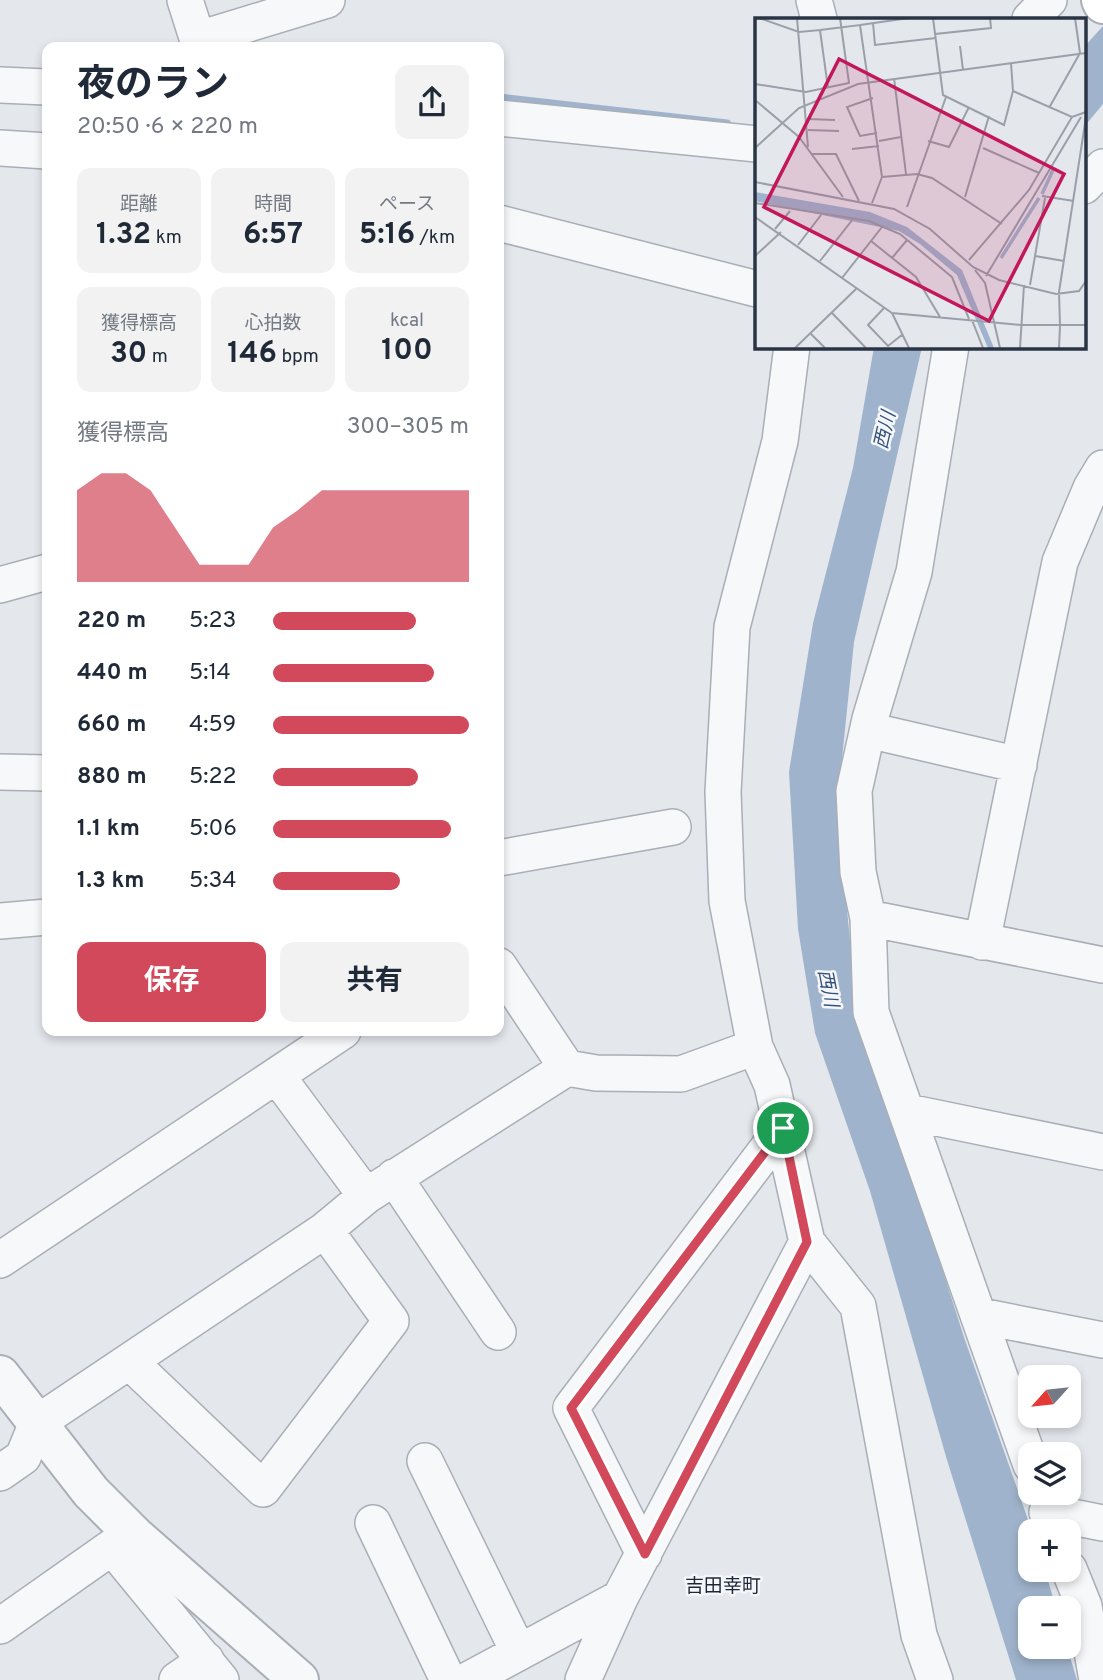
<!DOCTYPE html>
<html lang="ja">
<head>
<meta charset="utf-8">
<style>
	body { margin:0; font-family:Overpass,"Noto Sans JP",sans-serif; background:#f2f2f3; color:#1f2937; height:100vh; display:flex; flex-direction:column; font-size:26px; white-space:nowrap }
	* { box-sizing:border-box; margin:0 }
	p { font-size:23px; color:#747a83 }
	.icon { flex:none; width:38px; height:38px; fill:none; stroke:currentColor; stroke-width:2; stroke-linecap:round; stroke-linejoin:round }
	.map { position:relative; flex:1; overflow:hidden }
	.drawer { position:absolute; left:42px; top:42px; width:462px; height:994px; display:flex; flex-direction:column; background:#fff; border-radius:14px; box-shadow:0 4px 10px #0003 }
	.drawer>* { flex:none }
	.needle { width:46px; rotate:243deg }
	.buttons { position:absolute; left:1018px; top:1365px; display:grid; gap:14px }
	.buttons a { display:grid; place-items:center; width:63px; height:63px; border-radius:14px; background:#fff; box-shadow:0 4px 10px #0003; font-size:35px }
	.pin { position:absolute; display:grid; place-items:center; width:60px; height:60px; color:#fff; margin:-30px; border:4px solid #fff; border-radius:50%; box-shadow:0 2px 7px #0007 }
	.round { display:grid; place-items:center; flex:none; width:74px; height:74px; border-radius:14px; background:#f2f2f3 }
	.headline { display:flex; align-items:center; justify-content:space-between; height:119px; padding:0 35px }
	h1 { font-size:38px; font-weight:700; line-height:52px }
	.figures { display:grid; grid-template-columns:repeat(3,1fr); gap:10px; height:119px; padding:7px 35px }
	.figures div { display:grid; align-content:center; border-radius:14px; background:#f2f2f3; text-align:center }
	.figures b { font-size:30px; font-weight:700 }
	.figures small { font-size:19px; font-weight:400 }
	.figures p { font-size:19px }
	.chart { height:196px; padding:14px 35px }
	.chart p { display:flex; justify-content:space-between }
	.chart svg { width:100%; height:126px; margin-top:7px; fill:#d1495b; opacity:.7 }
	.primary-button { display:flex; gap:14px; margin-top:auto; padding:14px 35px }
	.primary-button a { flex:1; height:80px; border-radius:14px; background:#d1495b; color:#fff; font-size:28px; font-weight:700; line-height:80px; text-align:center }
	.primary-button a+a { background:#f2f2f3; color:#1f2937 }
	ul { padding:0 35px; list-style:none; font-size:23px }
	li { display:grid; grid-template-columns:112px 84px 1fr; align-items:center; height:52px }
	li i { height:18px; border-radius:9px; background:#d1495b }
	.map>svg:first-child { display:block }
	.water { fill:#9fb4cc }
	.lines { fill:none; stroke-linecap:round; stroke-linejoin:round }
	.stream { stroke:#9fb4cc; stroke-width:9 }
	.minor-casing { stroke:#a9aeb7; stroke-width:38 }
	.tertiary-casing { stroke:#a9aeb7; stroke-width:42 }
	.secondary-casing { stroke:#a9aeb7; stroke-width:42 }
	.minor { stroke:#f7f8fa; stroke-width:35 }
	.tertiary { stroke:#f7f8fa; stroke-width:38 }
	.secondary { stroke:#fff; stroke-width:38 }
	.route-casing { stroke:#fff; stroke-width:14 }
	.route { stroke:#d1495b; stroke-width:9 }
	.labels { text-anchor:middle; stroke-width:5; stroke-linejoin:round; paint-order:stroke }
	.water-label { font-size:19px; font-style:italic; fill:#34527a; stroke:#f4f6f9 }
	.neighbourhood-label { font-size:19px; fill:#1d2536; stroke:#f4f6f9 }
	.inset-river { fill:none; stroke:#9fb4cc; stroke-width:3.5 }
	.inset-road { fill:none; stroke:#9a9fa9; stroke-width:2 }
	.view { fill:#c2185b; fill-opacity:0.15; stroke:#c2185b; stroke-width:3.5 }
	.inset-edge { fill:none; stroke:#2b3445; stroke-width:3.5 }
</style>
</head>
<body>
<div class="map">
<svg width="1103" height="1680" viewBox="0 0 1103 1680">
	<rect width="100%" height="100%" fill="#e4e7ec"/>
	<path class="water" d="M1103,26V104L1084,127V47Z
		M874,347H922L854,642L837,807L856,1002L965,1340L1032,1531L1031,1570H1045L1056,1608H1031V1647H1067L1077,1680H1016L947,1460L870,1191L815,1033L798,929L789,772L813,623L853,468Z"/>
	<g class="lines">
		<path class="stream" d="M499,98L727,124"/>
		<defs>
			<path id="minor" d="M185,0L200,47
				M814,0L819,19
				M1030,19L1049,0
				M199,39L327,0
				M0,85L47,87
				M499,118L757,144
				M0,148L47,151
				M1084,186L1103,167
				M499,223L757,289
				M792,346L780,441L732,627L723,792L727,901L755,1047L772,1085L807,1242L858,1306L919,1635L935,1680
				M951,346L914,572L870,719L854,791L858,872L868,918L871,1012L1031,1465
				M0,585L47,572
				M868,730L1019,765
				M0,772L47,773
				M499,858L673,827
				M868,918L1103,965
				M0,921L47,917
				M982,942L1060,562L1091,488L1103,468
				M499,966L567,1068
				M277,1076L366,1196
				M908,1112L1103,1152
				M394,1177L498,1332
				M0,1260L343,1031
				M980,1316L1103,1340
				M131,1363L263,1489L391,1321L325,1230
				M425,1461L518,1651
				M0,1473L23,1457L37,1423L325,1230L366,1196L567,1068L596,1073L681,1074L755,1047
				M1047,1512L1103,1523
				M373,1523L448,1680
				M644,1554L571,1408L783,1128
				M1069,1569L1084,1606L1097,1680
				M0,1626L112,1547L221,1680
				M177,1680L206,1660
				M468,1680L620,1598
				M583,1680L620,1598L807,1242"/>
			<path id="tertiary" d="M0,1375L91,1492L135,1536L299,1680"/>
			<path id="secondary" d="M1101,0L1103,4"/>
		</defs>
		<use href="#minor" class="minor-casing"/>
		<use href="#tertiary" class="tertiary-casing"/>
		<use href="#secondary" class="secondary-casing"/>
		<use href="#minor" class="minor"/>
		<use href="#tertiary" class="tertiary"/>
		<use href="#secondary" class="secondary"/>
	</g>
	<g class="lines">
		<defs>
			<path id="route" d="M783,1128L807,1242L645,1554L571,1408Z"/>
		</defs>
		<use href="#route" class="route-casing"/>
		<use href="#route" class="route"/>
	</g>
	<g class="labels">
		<g class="water-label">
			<text transform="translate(884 430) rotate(-77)" y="7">西川</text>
			<text transform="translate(829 988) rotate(79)" y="7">西川</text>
		</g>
		<g class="neighbourhood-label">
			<text x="723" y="1592">吉田幸町</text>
		</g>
	</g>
	<g transform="translate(755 18)">
		<rect width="331" height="331" fill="#e4e7ec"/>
		<path d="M0,174L115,194L152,209L207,252L239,330H233L202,257L165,226L144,213L0,183Z" fill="#9fb4cc"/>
		<path class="inset-river" d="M287,176L298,152M246,240L284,180"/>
		<path class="inset-road" d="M4,0L44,14L65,12L73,70M42,0L53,129M178,0L188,77L249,107L258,73L256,45M118,5L120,27L181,20M105,7L154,0M65,12L105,7L127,159L117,185M180,16L236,10L235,0M205,28L208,52M139,60L151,156M0,66L51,74L94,65L85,0M258,73L317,99L331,94M118,80L92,89L105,118L122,115M0,82L44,119L88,179M294,90L325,35L320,0M52,101L80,102M53,112L84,113M124,123L146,119M173,123L194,129L214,89M0,130L44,90L103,66L331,35M228,130L284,155M97,131L124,128M57,136H81L104,183M127,159L162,156L177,160L247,206M0,164L139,191L175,211L218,249L244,262L301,276L324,273L331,263M287,178L319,183M210,179L234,98M0,185L114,203L145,216L197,259L214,301M152,189L191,79M0,199L137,295L266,307H331M20,211L35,193M116,223L161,259L185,299M43,227L66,197M0,238L26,214M280,238L309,243M137,240L152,222M214,242L274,172L317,99M65,243L98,201M220,252L230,265L245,330M231,258L326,99M87,260L127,209M275,267L290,180M129,290L113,307L133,328L148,316M77,295L111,330M137,295L154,330M217,302L228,330M305,308L304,274L331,99M55,315L70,330M40,330L101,271M265,330L269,267M304,330L305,308"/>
		<path class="view" d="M84,41L309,156L234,303L9,189Z"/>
		<rect width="331" height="331" class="inset-edge"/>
	</g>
</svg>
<div class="buttons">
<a><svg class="needle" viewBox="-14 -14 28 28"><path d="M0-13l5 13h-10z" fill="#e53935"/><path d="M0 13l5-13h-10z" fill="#747a83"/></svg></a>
<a><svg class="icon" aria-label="layers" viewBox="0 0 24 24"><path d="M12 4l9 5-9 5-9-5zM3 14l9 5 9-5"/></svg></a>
<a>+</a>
<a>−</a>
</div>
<div class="pin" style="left:783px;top:1128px;background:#1e9e55"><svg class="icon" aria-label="arrive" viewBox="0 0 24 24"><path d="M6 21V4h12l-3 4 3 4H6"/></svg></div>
<section class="drawer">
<div class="headline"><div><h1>夜のラン</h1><p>20:50 · 6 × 220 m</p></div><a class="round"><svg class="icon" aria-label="share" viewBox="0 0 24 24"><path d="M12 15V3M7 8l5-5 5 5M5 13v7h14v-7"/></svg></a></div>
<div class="figures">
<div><p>距離</p><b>1.32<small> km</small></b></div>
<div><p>時間</p><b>6:57</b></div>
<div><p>ペース</p><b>5:16<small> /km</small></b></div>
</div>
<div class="figures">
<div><p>獲得標高</p><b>30<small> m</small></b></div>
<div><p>心拍数</p><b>146<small> bpm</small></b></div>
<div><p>kcal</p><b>100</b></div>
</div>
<div class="chart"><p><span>獲得標高</span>300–305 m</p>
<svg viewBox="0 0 160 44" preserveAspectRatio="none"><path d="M0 44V12L10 6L20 6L30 12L40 25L50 38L60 38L70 38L80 25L90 19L100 12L110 12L120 12L130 12L140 12L150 12L160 12V44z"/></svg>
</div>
<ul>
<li><b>220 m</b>5:23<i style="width:73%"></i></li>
<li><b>440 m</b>5:14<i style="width:82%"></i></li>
<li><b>660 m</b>4:59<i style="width:100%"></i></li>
<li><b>880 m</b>5:22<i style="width:74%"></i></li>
<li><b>1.1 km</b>5:06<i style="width:91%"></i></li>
<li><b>1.3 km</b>5:34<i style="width:65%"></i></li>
</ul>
<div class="primary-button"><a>保存</a><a>共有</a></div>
</section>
</div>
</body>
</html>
